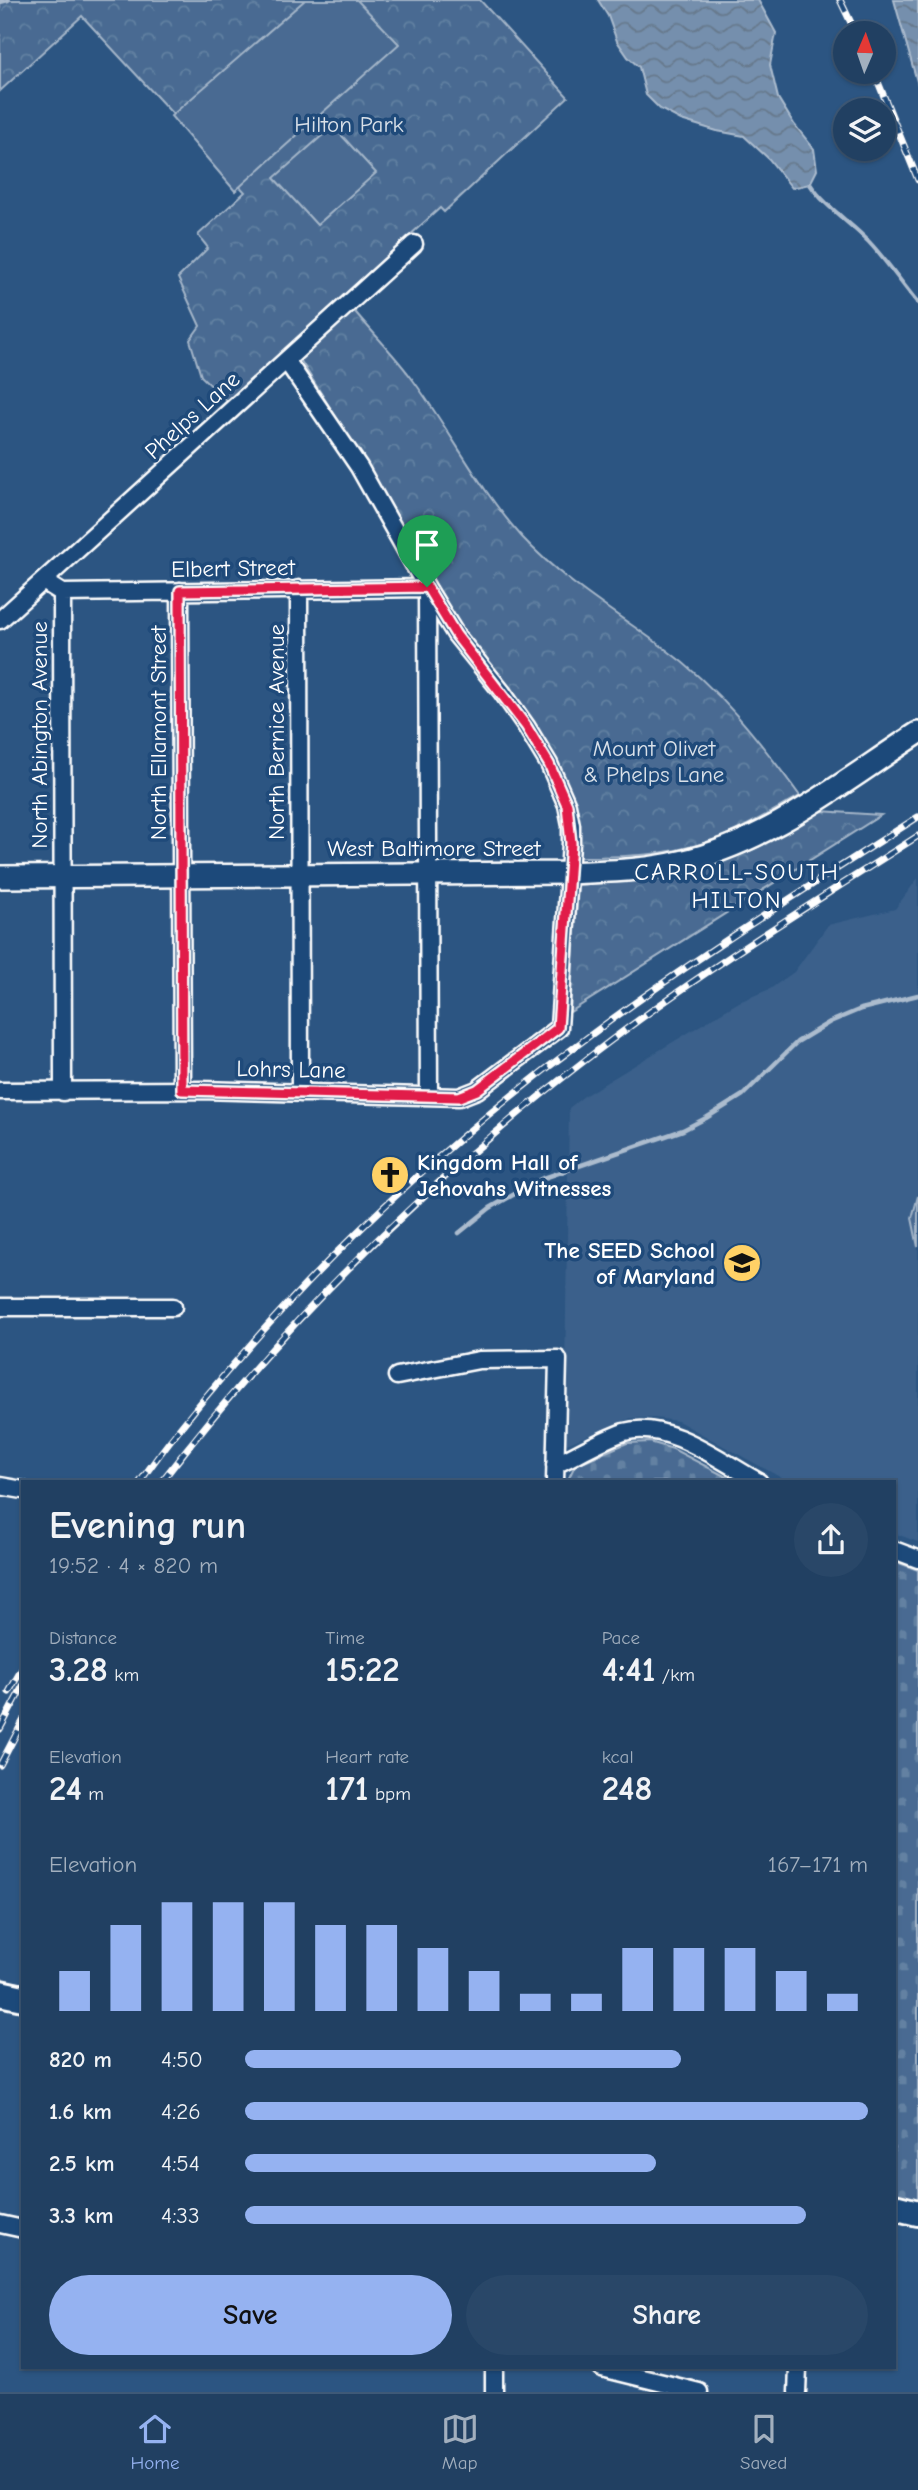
<!DOCTYPE html>
<html lang="en">
<head>
<meta charset="utf-8">
<style>
	body { margin:0; font-family:"Comic Neue",sans-serif; background:#294768; color:#f1f3f6; height:100vh; display:flex; flex-direction:column; font-size:26px; white-space:nowrap }
	* { box-sizing:border-box; margin:0 }
	p { font-size:23px; color:#a2afbe }
	.icon { flex:none; width:38px; height:38px; fill:none; stroke:currentColor; stroke-width:2; stroke-linecap:round; stroke-linejoin:round }
	.map { position:relative; flex:1; overflow:hidden }
	.drawer { position:absolute; left:21px; top:1480px; width:875px; height:889px; display:flex; flex-direction:column; background:#214062; border-radius:0px; box-shadow:0 2px 5px #0004,0 0 0 2px #3e5977 }
	.drawer>* { flex:none }
	.needle { width:46px; rotate:2deg }
	.tools { position:absolute; left:833px; top:21px; display:grid; gap:14px }
	.tools a { display:grid; place-items:center; width:63px; height:63px; border-radius:50%; background:#214062; box-shadow:0 2px 5px #0004,0 0 0 2px #3e5977; font-size:35px }
	.pin { position:absolute; display:grid; place-items:center; width:60px; height:60px; color:#fff; margin:-72px -30px; border-radius:50% 50% 50% 0; rotate:-45deg; box-shadow:0 0 7px #0007 }
	.pin .icon { rotate:45deg }
	.round { display:grid; place-items:center; flex:none; width:74px; height:74px; border-radius:37px; background:#294768 }
	.head { display:flex; align-items:center; justify-content:space-between; height:119px; padding:0 28px }
	h1 { font-size:38px; font-weight:700; line-height:52px }
	.stats { display:grid; grid-template-columns:repeat(3,1fr); gap:10px; height:119px; padding:7px 28px }
	.stats div { display:grid; align-content:center }
	.stats b { font-size:35px; font-weight:700 }
	.stats small { font-size:19px; font-weight:400 }
	.stats p { font-size:19px }
	.chart { height:196px; padding:14px 28px }
	.chart p { display:flex; justify-content:space-between }
	.chart svg { width:100%; height:126px; margin-top:7px; stroke:#95b2f1; stroke-width:6 }
	.action { display:flex; gap:14px; margin-top:auto; padding:14px 28px }
	.action a { flex:1; height:80px; border-radius:42px; background:#95b2f1; color:#111; font-size:28px; font-weight:700; line-height:80px; text-align:center }
	.action a+a { background:#294768; color:#f1f3f6 }
	ul { padding:0 28px; list-style:none; font-size:23px }
	li { display:grid; grid-template-columns:112px 84px 1fr; align-items:center; height:52px }
	li i { height:18px; border-radius:9px; background:#95b2f1 }
	.dock { display:flex; justify-content:space-around; align-items:center; height:98px; border-top:2px solid #3e5977; background:#214062; font-size:19px; color:#a2afbe }
	.dock a { display:grid; justify-items:center; gap:4px }
	.dock .current { color:#95b2f1 }
	.map>svg:first-child { display:block }
	.built { fill:#3b618b }
	.forest { fill:url(#forest-crowns); stroke:#a4b5c8; stroke-width:2 }
	.cemetery { fill:url(#cemetery-stones); stroke:#a4b5c8; stroke-width:2 }
	.garden { fill:#486b92; stroke:#a4b5c8; stroke-width:2 }
	.water { fill:url(#water-waves); stroke:#acbcce; stroke-width:2 }
	.lines { fill:none; stroke-linecap:round; stroke-linejoin:round }
	.stream { stroke:#acbcce; stroke-width:4.5 }
	.minor-casing { stroke:#fff; stroke-width:21 }
	.secondary-casing { stroke:#fff; stroke-width:26 }
	.primary-casing { stroke:#fff; stroke-width:30 }
	.minor { stroke:#1f4a7a; stroke-width:16 }
	.secondary { stroke:#1f4a7a; stroke-width:21 }
	.primary { stroke:#1f4a7a; stroke-width:24 }
	.rail-casing { stroke:#fff; stroke-width:7 }
	.rail { stroke:#1f4a7a; stroke-width:4.5; stroke-dasharray:13; stroke-linecap:butt }
	.route-casing { stroke:#fff; stroke-width:14 }
	.route { stroke:#e11d48; stroke-width:9 }
	.labels { text-anchor:middle; stroke-width:7; stroke-linejoin:round; paint-order:stroke }
	.park-label { font-size:23px; fill:#dae1e9; stroke:#1f4a7a }
	.street-label { font-size:23px; fill:#fff; stroke:#1f4a7a }
	.poi-label { font-size:23px; font-weight:bold; fill:#fff; stroke:#1f4a7a; text-anchor:start }
	.neighbourhood-label { font-size:24px; letter-spacing:2px; fill:#fff; stroke:#1f4a7a }
</style>
</head>
<body>
<div class="map">
<svg width="918" height="2392" viewBox="0 0 918 2392">
	<defs>
		<pattern id="forest-crowns" width="20" height="18" patternUnits="userSpaceOnUse" patternTransform="scale(1.75)"><rect width="20" height="18" fill="#486b92"/><path d="M2 6a3 3 0 1 1 6 0M12 15a3 3 0 1 1 6 0" fill="none" stroke="#6381a2"/></pattern>
		<pattern id="cemetery-stones" width="16" height="16" patternUnits="userSpaceOnUse" patternTransform="scale(1.75)"><rect width="16" height="16" fill="#486b92"/><path d="M2 7V4a2 2 0 0 1 4 0v3zM10 15v-3a2 2 0 0 1 4 0v3z" fill="#6381a2"/></pattern>
		<pattern id="water-waves" width="16" height="10" patternUnits="userSpaceOnUse" patternTransform="scale(1.75)"><rect width="16" height="10" fill="#748fad"/><path d="M0 5q4-4 8 0t8 0" fill="none" stroke="#66788b"/></pattern>
	</defs>
	<rect width="100%" height="100%" fill="#2c5582"/>
	<filter id="ink" filterUnits="userSpaceOnUse"><feTurbulence type="fractalNoise" baseFrequency=".0143" numOctaves="2"/><feDisplacementMap in="SourceGraphic" scale="14" xChannelSelector="R" yChannelSelector="G"/><feConvolveMatrix kernelMatrix="1 2 1 2 8 2 1 2 1" color-interpolation-filters="sRGB"/></filter>
	<g filter="url(#ink)">
		<path class="built" d="M918,878V1542L894,1533V1482H789L678,1421L655,1418H631L564,1445L569,1108L584,1096L739,1002L770,989L794,972L828,925L895,909Z"/>
		<path class="forest" d="M0,0H480L568,97L444,212L440,208L227,401L201,376L190,340L200,326L178,278L208,248L198,235L245,192L82,16L0,91Z
			M351,307C370,330 392,352 410,376C449,428 478,488 522,537C564,582 615,612 664,648C719,688 760,741 800,796C778,808 756,821 733,832C684,855 631,857 578,857V832L573,806L547,745L521,703L457,622L389,502L299,358Z
			M820,811L881,815L570,1012L578,885C641,880 696,875 754,849C777,838 799,823 820,811Z"/>
		<path class="cemetery" d="M650,1442L673,1449L736,1482H567L575,1465L627,1443Z
			M894,1561L918,1570V2201L894,2196Z"/>
		<path class="garden" d="M305,0H357L399,44L235,191L171,116Z
			M333,126L376,173L317,225L274,178Z
			M918,1196V1247L912,1218Z"/>
		<path class="water" d="M598,0H758L776,33L770,65L778,98L794,124L814,149L817,170L810,184L792,188L769,159L744,136L717,131L681,120L660,109L646,95L639,67L628,57L617,41L608,16Z
			M894,0H918V85Z"/>
		<g class="lines">
			<path class="stream" d="M0,2L8,0
				M810,184C825,207 850,222 869,242C887,261 901,283 918,303
				M459,1233L490,1208L541,1179L683,1130L706,1118L743,1095L797,1042L830,1022L861,1009L918,995"/>
			<defs>
				<path id="minor" d="M43,581L62,593L427,588L429,1096
					M299,589L300,1093
					M180,591L182,1090
					M62,593L63,1092
					M0,620L414,244
					M0,1091L201,1090L459,1097L477,1090L559,1028L571,843V825L567,805L549,764L526,726L502,692L456,635L427,588L359,467L286,360
					M0,1307H173
					M397,1376L479,1360L558,1359L555,1482
					M555,1465C578,1454 601,1440 624,1432C667,1419 722,1462 759,1482
					M0,1486L23,1490
					M894,1550L918,1559
					M0,2224L23,2229
					M602,2368L699,2392
					M494,2392V2368
					M797,2392L798,2368"/>
				<path id="secondary" d="M0,877L569,873C606,871 644,871 680,862C768,843 844,781 918,733"/>
				<path id="primary" d="M0,1993L23,1998
					M894,2207L918,2213"/>
			</defs>
			<use href="#minor" class="minor-casing"/>
			<use href="#secondary" class="secondary-casing"/>
			<use href="#primary" class="primary-casing"/>
			<use href="#minor" class="minor"/>
			<use href="#secondary" class="secondary"/>
			<use href="#primary" class="primary"/>
			<defs>
				<path id="rail" d="M840,0L856,33
					M874,72L918,180
					M140,1482C169,1439 204,1398 239,1358C342,1238 461,1131 588,1037C694,958 807,888 918,817
					M161,1482C288,1317 432,1177 597,1051C699,973 810,905 918,836
					M9,1692L23,1667
					M0,1729L23,1686
					M0,1765L23,1721"/>
			</defs>
			<use href="#rail" class="rail-casing"/>
			<use href="#rail" class="rail"/>
		</g>
	</g>
	<g class="lines" filter="url(#ink)">
		<defs>
			<path id="route" d="M427,587L456,635L526,726L549,764L567,805L571,843L558,1028L477,1090L459,1097L182,1090L180,591Z"/>
		</defs>
		<use href="#route" class="route-casing"/>
		<use href="#route" class="route"/>
	</g>
	<defs>
		<symbol id="church-disc" viewBox="-11 -11 22 22"><circle r="9.5" fill="#ffd166" stroke="#1f4a7a"/><path d="M-1.2-6h2.4v3.5h3.3v2.4h-3.3V6h-2.4V-.1h-3.3v-2.4h3.3Z" fill="#111"/></symbol>
		<symbol id="school-disc" viewBox="-11 -11 22 22"><circle r="9.5" fill="#ffd166" stroke="#1f4a7a"/><path d="M0-5L7-2L0 1L-7-2ZM-4 1L0 2.5L4 1V4Q0 6-4 4Z" fill="#111"/></symbol>
	</defs>
	<g fill-rule="evenodd">
		<use href="#church-disc" x="368" y="1153" width="44" height="44"/>
		<use href="#school-disc" x="720" y="1241" width="44" height="44"/>
	</g>
	<g class="labels">
		<g class="park-label">
			<text x="349" y="132">Hilton Park</text>
			<text x="654" y="756">Mount Olivet<tspan x="654" dy="26">&amp; Phelps Lane</tspan></text>
		</g>
		<g class="street-label">
			<text transform="translate(192 415) rotate(-42)" y="8">Phelps Lane</text>
			<text transform="translate(233 568) rotate(-1)" y="8">Elbert Street</text>
			<text transform="translate(276 732) rotate(-90)" y="8">North Bernice Avenue</text>
			<text transform="translate(158 733) rotate(-90)" y="8">North Ellamont Street</text>
			<text transform="translate(39 735) rotate(-90)" y="8">North Abington Avenue</text>
			<text x="434" y="856">West Baltimore Street</text>
			<text transform="translate(291 1069) rotate(1)" y="8">Lohrs Lane</text>
		</g>
		<g class="poi-label">
			<text x="417" y="1170">Kingdom Hall of<tspan x="417" dy="26">Jehovahs Witnesses</tspan></text>
			<text x="715" y="1258" text-anchor="end">The SEED School<tspan x="715" dy="26">of Maryland</tspan></text>
		</g>
		<g class="neighbourhood-label">
			<text x="737" y="880">CARROLL-SOUTH<tspan x="737" dy="28">HILTON</tspan></text>
		</g>
	</g>
</svg>
<div class="tools">
<a><svg class="needle" viewBox="-14 -14 28 28"><path d="M0-13l5 13h-10z" fill="#e53935"/><path d="M0 13l5-13h-10z" fill="#a2afbe"/></svg></a>
<a><svg class="icon" aria-label="layers" viewBox="0 0 24 24"><path d="M12 4l9 5-9 5-9-5zM3 14l9 5 9-5"/></svg></a>
</div>
<div class="pin" style="left:427px;top:587px;background:#1e9e55"><svg class="icon" aria-label="arrive" viewBox="0 0 24 24"><path d="M6 21V4h12l-3 4 3 4H6"/></svg></div>
<section class="drawer">
<div class="head"><div><h1>Evening run</h1><p>19:52 · 4 × 820 m</p></div><a class="round"><svg class="icon" aria-label="share" viewBox="0 0 24 24"><path d="M12 15V3M7 8l5-5 5 5M5 13v7h14v-7"/></svg></a></div>
<div class="stats">
<div><p>Distance</p><b>3.28<small> km</small></b></div>
<div><p>Time</p><b>15:22</b></div>
<div><p>Pace</p><b>4:41<small> /km</small></b></div>
</div>
<div class="stats">
<div><p>Elevation</p><b>24<small> m</small></b></div>
<div><p>Heart rate</p><b>171<small> bpm</small></b></div>
<div><p>kcal</p><b>248</b></div>
</div>
<div class="chart"><p><span>Elevation</span>167–171 m</p>
<svg viewBox="0 0 160 44" preserveAspectRatio="none"><path d="M5 44V30M15 44V14M25 44V6M35 44V6M45 44V6M55 44V14M65 44V14M75 44V22M85 44V30M95 44V38M105 44V38M115 44V22M125 44V22M135 44V22M145 44V30M155 44V38"/></svg>
</div>
<ul>
<li><b>820 m</b>4:50<i style="width:70%"></i></li>
<li><b>1.6 km</b>4:26<i style="width:100%"></i></li>
<li><b>2.5 km</b>4:54<i style="width:66%"></i></li>
<li><b>3.3 km</b>4:33<i style="width:90%"></i></li>
</ul>
<div class="action"><a>Save</a><a>Share</a></div>
</section>
</div>
<nav class="dock">
<a class="current"><svg class="icon" aria-label="home" viewBox="0 0 24 24"><path d="M3 11l9-7 9 7M6 9v11h12V9"/></svg>Home</a>
<a><svg class="icon" aria-label="map" viewBox="0 0 24 24"><path d="M3 6l6-2 6 2 6-2v14l-6 2-6-2-6 2zM9 4v14M15 6v14"/></svg>Map</a>
<a><svg class="icon" aria-label="saved" viewBox="0 0 24 24"><path d="M7 4h10v16l-5-4-5 4z"/></svg>Saved</a>
</nav>
</body>
</html>
